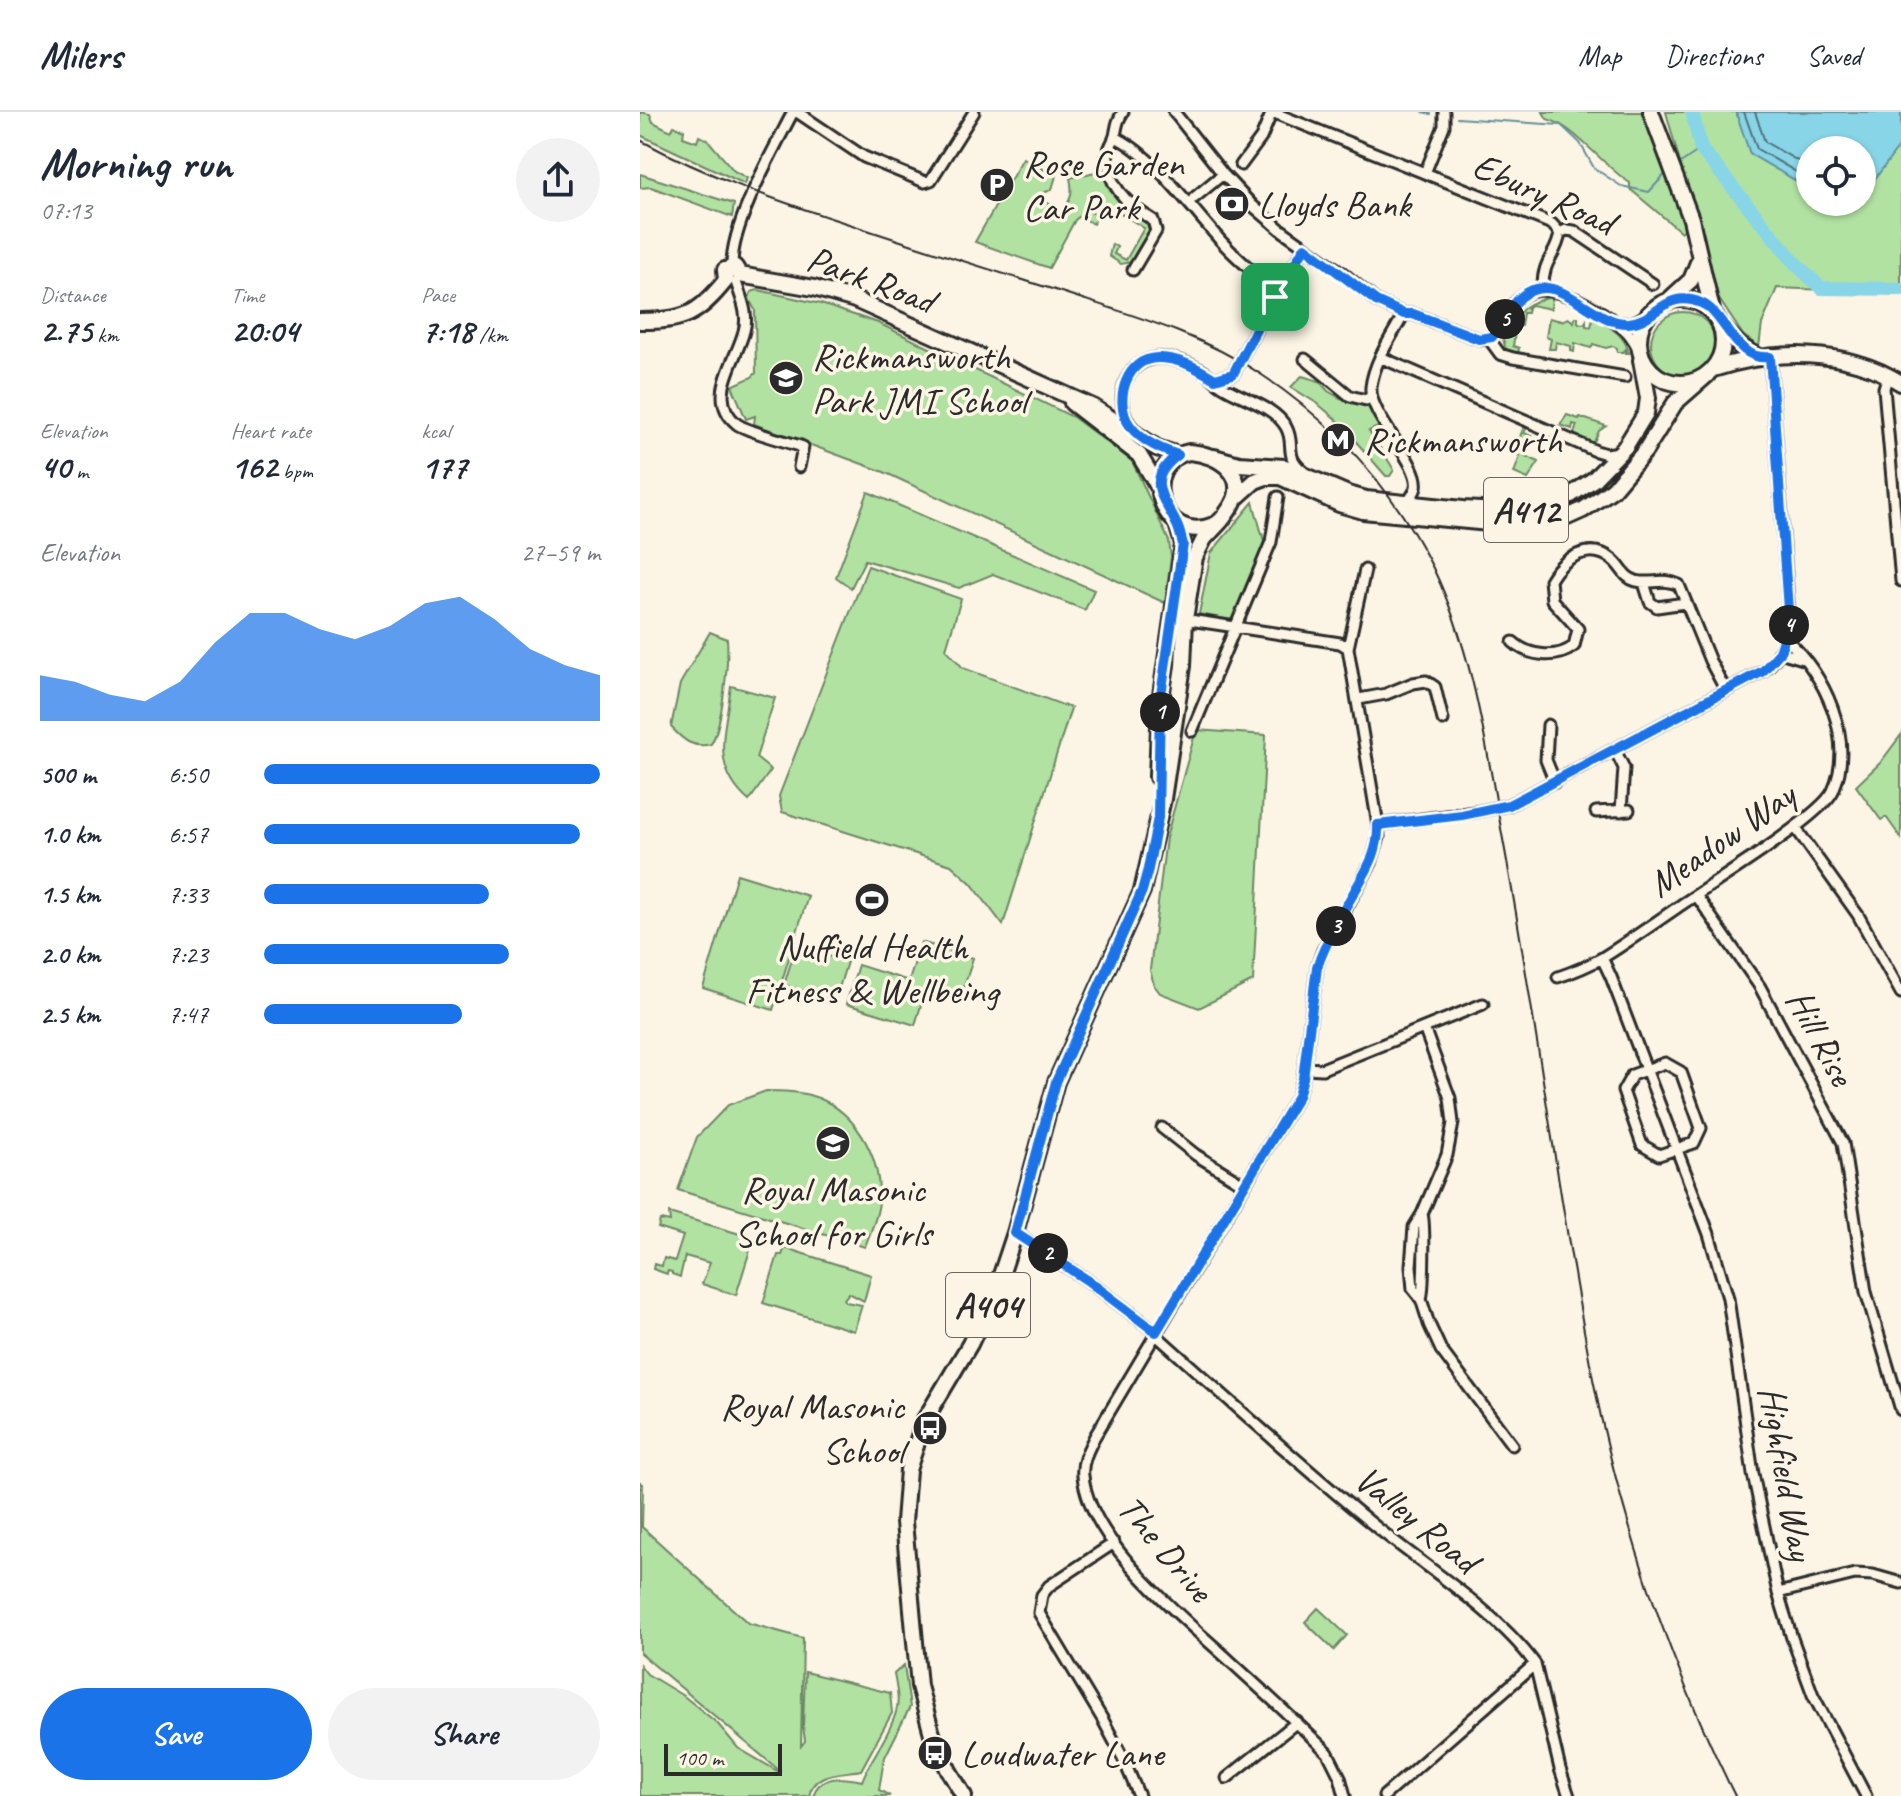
<!DOCTYPE html>
<html lang="en">
<head>
<meta charset="utf-8">
<style>
	body { margin:0; font-family:Caveat,sans-serif; background:#f2f2f3; color:#1f2937; height:100vh; display:flex; flex-direction:column; font-size:30px; white-space:nowrap }
	* { box-sizing:border-box; margin:0 }
	p { font-size:26px; color:#747a83 }
	.icon { flex:none; width:44px; height:44px; fill:none; stroke:currentColor; stroke-width:2; stroke-linecap:round; stroke-linejoin:round }
	.map { position:relative; flex:1; overflow:hidden }
	.drawer { display:flex; flex-direction:column; background:#fff; width:640px }
	.drawer>* { flex:none }
	.tools { position:absolute; left:1156px; top:24px; display:grid; gap:16px }
	.tools a { display:grid; place-items:center; width:80px; height:80px; border-radius:50%; background:#fff; box-shadow:0 2px 6px #0004; font-size:40px }
	.scale { position:absolute; left:24px; bottom:20px; width:118px; box-sizing:border-box; padding-left:8px; border:4px solid #2b2b2b; border-top:0; font-size:22px; line-height:28px; white-space:nowrap; color:#2b2b2b; -webkit-text-stroke:6px #fcf5e5; paint-order:stroke }
	.pin { position:absolute; display:grid; place-items:center; width:68px; height:68px; color:#fff; margin:-34px; border-radius:16px; box-shadow:0 4px 12px #0006 }
	.km { position:absolute; width:40px; height:40px; margin:-20px; border-radius:50%; background:#222; color:#fff; font-size:22px; line-height:40px; text-align:center }
	.round { display:grid; place-items:center; flex:none; width:84px; height:84px; border-radius:42px; background:#f2f2f3 }
	.summary { display:flex; align-items:center; justify-content:space-between; height:136px; padding:0 40px }
	h1 { font-size:44px; font-weight:700; line-height:60px }
	.stats { display:grid; grid-template-columns:repeat(3,1fr); gap:12px; height:136px; padding:8px 40px }
	.stats div { display:grid; align-content:center }
	.stats b { font-size:34px; font-weight:700 }
	.stats small { font-size:22px; font-weight:400 }
	.stats p { font-size:22px }
	.chart { height:224px; padding:16px 40px }
	.chart p { display:flex; justify-content:space-between }
	.chart svg { width:100%; height:144px; margin-top:8px; fill:#1a73e8; opacity:.7 }
	.action { display:flex; gap:16px; margin-top:auto; padding:16px 40px }
	.action a { flex:1; height:92px; border-radius:48px; background:#1a73e8; color:#fff; font-size:32px; font-weight:700; line-height:92px; text-align:center }
	.action a+a { background:#f2f2f3; color:#1f2937 }
	ul { padding:0 40px; list-style:none; font-size:26px }
	li { display:grid; grid-template-columns:128px 96px 1fr; align-items:center; height:60px }
	li i { height:20px; border-radius:10px; background:#1a73e8 }
	header { display:flex; align-items:center; gap:48px; box-sizing:border-box; height:112px; padding:0 40px; background:#fff; border-bottom:2px solid #e0e1e3 }
	header strong { font-size:38px }
	nav { display:flex; gap:44px; margin-inline-start:auto; font-size:28px }
	main { display:flex; flex:1; min-height:0 }
	.map>svg:first-child { display:block }
	.green { fill:#b1e2a2; stroke:#6e8666; stroke-width:2; fill-rule:evenodd }
	.water { fill:#88d5e8; stroke:#63919c; stroke-width:2 }
	.lines { fill:none; stroke-linecap:round; stroke-linejoin:round }
	.shore { stroke:#506f77; stroke-width:2 }
	.stream { stroke:#63919c; stroke-width:2 }
	.river { stroke:#88d5e8; stroke-width:14 }
	.minor-casing { stroke:#2b2b2b; stroke-width:15 }
	.primary-casing { stroke:#2b2b2b; stroke-width:20 }
	.minor { stroke:#fcf5e5; stroke-width:9 }
	.primary { stroke:#fcf5e5; stroke-width:14 }
	.rail { stroke:#2b2b2b; stroke-width:2 }
	.minor-bridge-casing { stroke:#2b2b2b; stroke-width:15; stroke-linecap:butt }
	.minor-bridge { stroke:#fcf5e5; stroke-width:9 }
	.route-casing { stroke:#fff; stroke-width:16 }
	.route { stroke:#1a73e8; stroke-width:10 }
	.labels { text-anchor:middle; stroke-width:7; stroke-linejoin:round; paint-order:stroke }
	.shield { fill:#fcf5e5; stroke:#6a6863; stroke-width:2 }
	.shield-label { font-size:36px; font-weight:bold; fill:#2b2b2b }
	.poi-label { font-size:38px; fill:#2b2b2b; stroke:#fcf5e5; text-anchor:start }
	.street-label { font-size:38px; fill:#2b2b2b; stroke:#fcf5e5 }
</style>
</head>
<body>
<header>
<strong>Milers</strong>
<nav><a>Map</a><a>Directions</a><a>Saved</a></nav>
</header>
<main>
<section class="drawer">
<div class="summary"><div><h1>Morning run</h1><p>07:13</p></div><a class="round"><svg class="icon" aria-label="share" viewBox="0 0 24 24"><path d="M12 15V3M7 8l5-5 5 5M5 13v7h14v-7"/></svg></a></div>
<div class="stats">
<div><p>Distance</p><b>2.75<small> km</small></b></div>
<div><p>Time</p><b>20:04</b></div>
<div><p>Pace</p><b>7:18<small> /km</small></b></div>
</div>
<div class="stats">
<div><p>Elevation</p><b>40<small> m</small></b></div>
<div><p>Heart rate</p><b>162<small> bpm</small></b></div>
<div><p>kcal</p><b>177</b></div>
</div>
<div class="chart"><p><span>Elevation</span>27–59 m</p>
<svg viewBox="0 0 160 44" preserveAspectRatio="none"><path d="M0 44V30L10 32L20 36L30 38L40 32L50 20L60 11L70 11L80 16L90 19L100 15L110 8L120 6L130 13L140 22L150 27L160 30V44z"/></svg>
</div>
<ul>
<li><b>500 m</b>6:50<i style="width:100%"></i></li>
<li><b>1.0 km</b>6:57<i style="width:94%"></i></li>
<li><b>1.5 km</b>7:33<i style="width:67%"></i></li>
<li><b>2.0 km</b>7:23<i style="width:73%"></i></li>
<li><b>2.5 km</b>7:47<i style="width:59%"></i></li>
</ul>
<div class="action"><a>Save</a><a>Share</a></div>
</section>
<div class="map">
<svg width="1261" height="1684" viewBox="0 0 1261 1684">
	<rect width="100%" height="100%" fill="#fcf5e5"/>
	<filter id="ink" filterUnits="userSpaceOnUse"><feTurbulence type="fractalNoise" baseFrequency=".0125" numOctaves="2"/><feDisplacementMap in="SourceGraphic" scale="16" xChannelSelector="R" yChannelSelector="G"/><feConvolveMatrix kernelMatrix="1 2 1 2 8 2 1 2 1" color-interpolation-filters="sRGB"/></filter>
	<g filter="url(#ink)">
		<path class="green" d="M0,0L10,2L13,10L31,19L34,14L44,18L43,25L57,30L59,24L67,27L94,59L107,66L105,72L0,23Z
			M903,0H1002L1047,115L1041,120L990,77V71C963,54 935,14 907,7Z
			M1026,0H1261V181L1137,176L1122,212L1119,235L1103,223L1075,181L1059,105L1045,69ZM1170,38H1222V90H1170Z
			M383,46L416,64L412,77L404,81L402,87L421,99C432,89 433,79 430,66L455,60L462,61L482,94L509,113L510,121L491,150L481,152L469,144L472,132L477,135L474,142L486,148L504,116L459,88L451,100L458,104L453,112L440,104L435,108L409,156L335,130Z
			M0,62L94,92L92,105L11,75L0,76Z
			M118,178L181,192L238,211L433,305L492,349L529,429L531,445L525,491L244,360L114,312L115,304L106,307L92,274L112,265L116,261L115,198L109,187L111,180Z
			M912,185L911,197L891,193L888,195L887,201H883L881,214H876L873,234L879,236L878,242L866,238L862,223C880,200 882,191 912,185Z
			M1011 232a32 32 0 1 1 64 0a32 32 0 1 1-64 0Z
			M935,205H938V211L944,212L946,209V214L951,215L953,205C969,215 984,221 989,241H986V237L983,240H977V236L973,234L966,236L953,232L951,236L935,231L934,240L931,239V234L916,230L915,237H909L911,227L906,225L909,206L922,209L928,206L934,210Z
			M662,264L679,269L688,279L700,286L726,292L738,311V315L729,319C738,333 746,344 754,358L750,364H746L698,309L678,292L651,275Z
			M927,303L939,307L940,305L966,314L959,319L952,334L933,325L937,313L933,312L932,317L920,313Z
			M884,314L887,315L884,321L892,324L885,344L899,350L888,367L874,361L880,344L874,341Z
			M999,322L1003,338L985,361L935,400L873,409L916,396Z
			M228,380L454,478L445,498L353,462L319,476L225,448L211,476L196,465Z
			M613,390L625,433L601,496L592,508L559,502L571,441Z
			M228,454L321,487L306,537L323,556L431,596L363,813L331,771L311,753L142,700L139,684Z
			M70,520L87,527C89,548 82,615 71,632C53,637 43,628 31,615L40,572Z
			M91,574L135,586L116,646L131,658L109,689C70,655 85,621 91,574Z
			M556,618L626,623L613,869L559,896L520,881L514,873L510,858L526,726Z
			M1261,623V726L1246,705L1241,708L1216,674L1240,651Z
			M97,762L168,784L133,898L63,876Z
			M281,830L333,846L321,885L287,874L275,913L206,892L218,853L269,869Z
			M156,834L207,850L195,889L144,873Z
			M126,979C140,979 155,979 169,983C214,995 241,1043 239,1088C239,1103 230,1120 225,1135L38,1078L57,1025L88,993Z
			M29,1101L110,1125L107,1133L111,1135L96,1183L62,1172L70,1151L45,1144L40,1165L32,1162V1160L28,1159L27,1162L13,1157L14,1152L22,1154L24,1146L35,1149L43,1124L18,1116L20,1108L30,1110Z
			M145,1136L231,1163L224,1189L209,1181L204,1187L206,1190L222,1193L214,1219L123,1191L138,1143H142Z
			M0,1370L3,1372L2,1415L108,1511L163,1526L161,1634L165,1629L163,1614L165,1560L250,1581L252,1601L221,1658C201,1662 173,1659 169,1684H0V1553L7,1562L45,1585L77,1611L98,1636L139,1660L140,1659L0,1541Z
			M678,1496L707,1523L694,1538L665,1510Z
			M264,1553L270,1595L244,1647L239,1678L250,1684H173C179,1662 205,1665 222,1669C231,1645 249,1625 256,1600C260,1589 256,1574 254,1562Z"/>
		<path class="water" d="M1096,0H1261V32L1222,84V38H1170V77L1110,42Z"/>
		<g class="lines">
			<path class="shore" d="M1104,0L1117,37L1170,68
				M1115,0L1125,30L1170,56"/>
			<path class="stream" d="M783,0L791,2
				M817,6L921,13L940,31L954,56L981,74L1009,80L1027,60
				M1039,52L1061,37"/>
			<path class="river" d="M1052,0L1061,37L1156,152L1181,176L1261,177"/>
			<defs>
				<path id="minor" d="M157,0L224,45L285,70L291,68L334,0
					M483,0C477,9 477,14 475,24C473,30 469,35 468,42C465,73 489,94 513,108L516,119L493,158
					M534,0L583,62L613,94L640,117L704,162L736,189L764,202H773L839,227H849
					M632,0L912,112L920,121L926,118L934,119L1013,172
					M475,25C511,41 554,99 581,129C597,147 617,163 636,179
					M601,53L621,26L632,0
					M785,61L804,14V0
					M554,86L583,62
					M92,154C91,112 133,39 153,0
					M96,170C101,186 109,202 104,219C97,248 65,286 97,312C108,320 149,330 163,335L159,355
					M903,177C902,147 917,144 920,121
					M764,202C752,224 734,249 731,275C728,304 781,351 776,375C775,381 770,386 767,391
					M978,211H993L1015,198
					M849,227C863,215 868,193 884,183C910,166 964,199 985,218C991,223 995,231 999,238
					M849,227L860,242L873,246L985,265
					M740,245L956,339L966,342L980,340
					M665,247L710,284L726,288L731,284
					M1248,263L1244,276L1261,469
					M575,267L593,262L636,179L640,177L665,135
					M495,318C473,297 480,255 511,247C525,243 546,250 559,257C569,261 575,270 584,275C603,287 634,294 646,315C656,333 643,343 663,359
					M1004,471L1010,490L1017,495L1045,491
					M543,507L700,531L708,536
					M873,530C888,544 917,548 934,534L938,517L912,488L910,468C923,446 950,429 973,448C982,455 983,465 996,469C1012,473 1023,465 1039,473L1070,549L1086,579
					M1140,540L1163,547
					M719,587L746,582L773,571L786,569L795,575L803,608
					M908,613L906,648L915,670
					M552,619L631,430L638,385
					M975,638L984,656L981,699
					M869,693L1123,559C1140,545 1149,526 1149,504L1130,245
					M956,700L989,698
					M738,713L835,700
					M1155,715L1218,803L1261,881
					M1056,783L1120,875L1203,1031L1226,1180L1261,1298
					M962,846L971,865L1069,1122L1088,1186L1113,1362L1138,1481L1152,1526L1173,1583L1226,1684
					M918,865C933,860 948,854 962,846C988,830 1013,812 1038,795C1067,775 1181,705 1193,679C1216,627 1184,561 1146,527
					M784,916L810,986L813,1011L807,1043L782,1102L774,1115L771,1154L773,1177L781,1187L789,1212L801,1238L872,1333
					M1025,951L1041,960L1061,1016L1054,1031L1019,1043L1002,1033L983,979L992,963Z
					M665,956L682,957L843,892
					M522,1016L556,1043L605,1073
					M375,1121L447,1168L516,1220
					M781,1187C784,1180 785,1109 782,1102
					M515,1222C585,1285 656,1349 730,1410C782,1453 856,1498 895,1552L920,1657L929,1684
					M474,1431L409,1474L402,1483L399,1501L463,1608L483,1646L499,1684
					M1138,1481L1215,1462L1233,1463L1261,1471
					M587,1666L657,1610
					M705,1684L700,1665L688,1641C656,1609 623,1579 589,1548C542,1505 450,1431 443,1364C441,1350 449,1336 455,1324L658,984L663,966L677,855L683,838L731,751L739,725L738,713L708,536L725,458
					M744,1684L895,1552"/>
				<path id="primary" d="M1011,0L1051,107L1072,198
					M999 229a42 42 0 1 1 84 0a42 42 0 1 1-84 0Z
					M1029,188L1051,168L1059,148
					M0,209C44,209 58,203 86,168L85,158L95,155L100,163L174,176L215,188L453,295L517,336L538,343
					M1082,215L1100,234L1121,246
					M1073,257C1134,237 1205,236 1261,271
					M432,291L499,343L519,376
					M549,340C579,342 611,364 591,395C586,402 582,410 574,413C521,435 496,351 549,340Z
					M574,345L599,352L645,355L708,382L726,387L823,397L875,400L898,396L931,383L954,367L985,335L1006,301L1008,286L1001,248
					M597,385L615,369L626,365H640L699,392L723,399L870,413H893L923,407L943,398L973,377L1005,339L1035,291L1067,263
					M517,665L520,590L543,432L537,412
					M324,1684L309,1659L292,1622L279,1574L264,1410L268,1358L284,1309L330,1232L357,1175L375,1121L416,970L502,779L523,687L543,554L545,507L555,445L564,427L581,409"/>
			</defs>
			<use href="#minor" class="minor-casing"/>
			<use href="#primary" class="primary-casing"/>
			<use href="#minor" class="minor"/>
			<use href="#primary" class="primary"/>
			<path class="rail" d="M0,28C68,65 141,90 215,114C281,136 348,157 415,178C484,201 557,220 619,261C693,310 753,376 793,456C833,539 846,633 862,722C896,903 918,1087 953,1267C982,1413 1029,1551 1095,1684"/>
			<defs>
				<path id="minor-bridge" d="M835,700L869,693"/>
			</defs>
			<use href="#minor-bridge" class="minor-bridge-casing"/>
			<use href="#minor-bridge" class="minor-bridge"/>
		</g>
	</g>
	<g class="lines" filter="url(#ink)">
		<defs>
			<path id="route" d="M665,135L736,189L764,202H773L839,227L852,225C862,212 869,196 881,185C918,154 952,213 988,211C1016,210 1025,176 1061,191C1086,201 1094,250 1130,245L1149,512L1140,540L1123,559L869,693L822,703L738,713C739,741 726,759 713,782C699,806 686,830 677,855L663,966L658,984L516,1220L447,1168L375,1121L416,970L502,779L508,757L518,706L520,590L543,432C541,426 540,419 537,413C524,385 503,369 538,343C519,337 497,327 487,309C475,285 487,247 517,246C538,245 559,257 575,267L593,262L636,179L640,177Z"/>
		</defs>
		<use href="#route" class="route-casing"/>
		<use href="#route" class="route"/>
	</g>
	<defs>
		<symbol id="parking-disc" viewBox="-11 -11 22 22"><circle r="9.5" fill="#2b2b2b" stroke="#fcf5e5"/><path d="M-3.5-5.5H1a3.5 3.5 0 0 1 0 7H-1V5.5H-3.5ZM-1-3.4V-.6H.8a1.4 1.4 0 0 0 0-2.8Z" fill="#fff"/></symbol>
		<symbol id="bank-disc" viewBox="-11 -11 22 22"><circle r="9.5" fill="#2b2b2b" stroke="#fcf5e5"/><path d="M-6-4H6V4H-6ZM0-2.3a2.3 2.3 0 1 0 0 4.6a2.3 2.3 0 1 0 0-4.6Z" fill="#fff"/></symbol>
		<symbol id="school-disc" viewBox="-11 -11 22 22"><circle r="9.5" fill="#2b2b2b" stroke="#fcf5e5"/><path d="M0-5L7-2L0 1L-7-2ZM-4 1L0 2.5L4 1V4Q0 6-4 4Z" fill="#fff"/></symbol>
		<symbol id="metro-disc" viewBox="-11 -11 22 22"><circle r="9.5" fill="#2b2b2b" stroke="#fcf5e5"/><path d="M-5.5 5V-5H-3L0 0L3-5H5.5V5H3V-.5L0 4L-3-.5V5Z" fill="#fff"/></symbol>
		<symbol id="stadium-disc" viewBox="-11 -11 22 22"><circle r="9.5" fill="#2b2b2b" stroke="#fcf5e5"/><path d="M0-5a6.5 5 0 1 0 0 10a6.5 5 0 1 0 0-10ZM-3.5-1.8h7v3.6h-7Z" fill="#fff"/></symbol>
		<symbol id="bus-disc" viewBox="-11 -11 22 22"><circle r="9.5" fill="#2b2b2b" stroke="#fcf5e5"/><path d="M-5-6H5V4H4V6H2V4H-2V6H-4V4H-5ZM-3.5-4V0h7V-4ZM-3.5 1.2v1.5H-2V1.2ZM2 1.2v1.5H3.5V1.2Z" fill="#fff"/></symbol>
	</defs>
	<g fill-rule="evenodd">
		<use href="#parking-disc" x="337" y="53" width="40" height="40"/>
		<use href="#bank-disc" x="572" y="72" width="40" height="40"/>
		<use href="#school-disc" x="126" y="246" width="40" height="40"/>
		<use href="#metro-disc" x="678" y="308" width="40" height="40"/>
		<use href="#stadium-disc" x="212" y="768" width="40" height="40"/>
		<use href="#school-disc" x="173" y="1011" width="40" height="40"/>
		<use href="#bus-disc" x="270" y="1296" width="40" height="40"/>
		<use href="#bus-disc" x="275" y="1621" width="40" height="40"/>
	</g>
	<g class="labels">
		<g class="shield">
			<rect x="844" y="366" width="84" height="64" rx="6"/>
			<rect x="306" y="1161" width="84" height="64" rx="6"/>
		</g>
		<g class="shield-label">
			<text x="886" y="411">A412</text>
			<text x="348" y="1206">A404</text>
		</g>
		<g class="poi-label">
			<text x="383" y="64">Rose Garden<tspan x="383" dy="44">Car Park</tspan></text>
			<text x="618" y="105">Lloyds Bank</text>
			<text x="172" y="257">Rickmansworth<tspan x="172" dy="44">Park JMI School</tspan></text>
			<text x="724" y="341">Rickmansworth</text>
			<text x="232" y="847" text-anchor="middle">Nuffield Health<tspan x="232" dy="44">Fitness &amp; Wellbeing</tspan></text>
			<text x="193" y="1090" text-anchor="middle">Royal Masonic<tspan x="193" dy="44">School for Girls</tspan></text>
			<text x="264" y="1307" text-anchor="end">Royal Masonic<tspan x="264" dy="44">School</tspan></text>
			<text x="321" y="1654">Loudwater Lane</text>
		</g>
		<g class="street-label">
			<text transform="translate(904 81) rotate(24)" y="13">Ebury Road</text>
			<text transform="translate(231 167) rotate(20)" y="13">Park Road</text>
			<text transform="translate(1081 727) rotate(-35)" y="13">Meadow Way</text>
			<text transform="translate(1181 925) rotate(62)" y="13">Hill Rise</text>
			<text transform="translate(1147 1361) rotate(80)" y="13">Highfield Way</text>
			<text transform="translate(777 1407) rotate(39)" y="13">Valley Road</text>
			<text transform="translate(526 1436) rotate(50)" y="13">The Drive</text>
		</g>
	</g>
</svg>
<div class="tools">
<a><svg class="icon" aria-label="locate" viewBox="0 0 24 24"><circle cx="12" cy="12" r="6"/><path d="M12 2v4M12 18v4M2 12h4M18 12h4"/></svg></a>
</div>
<div class="scale">100 m</div>
<div class="pin" style="left:635px;top:185px;background:#1e9e55"><svg class="icon" aria-label="arrive" viewBox="0 0 24 24"><path d="M6 21V4h12l-3 4 3 4H6"/></svg></div>
<b class="km" style="left:520px;top:600px">1</b>
<b class="km" style="left:408px;top:1141px">2</b>
<b class="km" style="left:696px;top:814px">3</b>
<b class="km" style="left:1149px;top:513px">4</b>
<b class="km" style="left:865px;top:207px">5</b>
</div>
</main>
</body>
</html>
